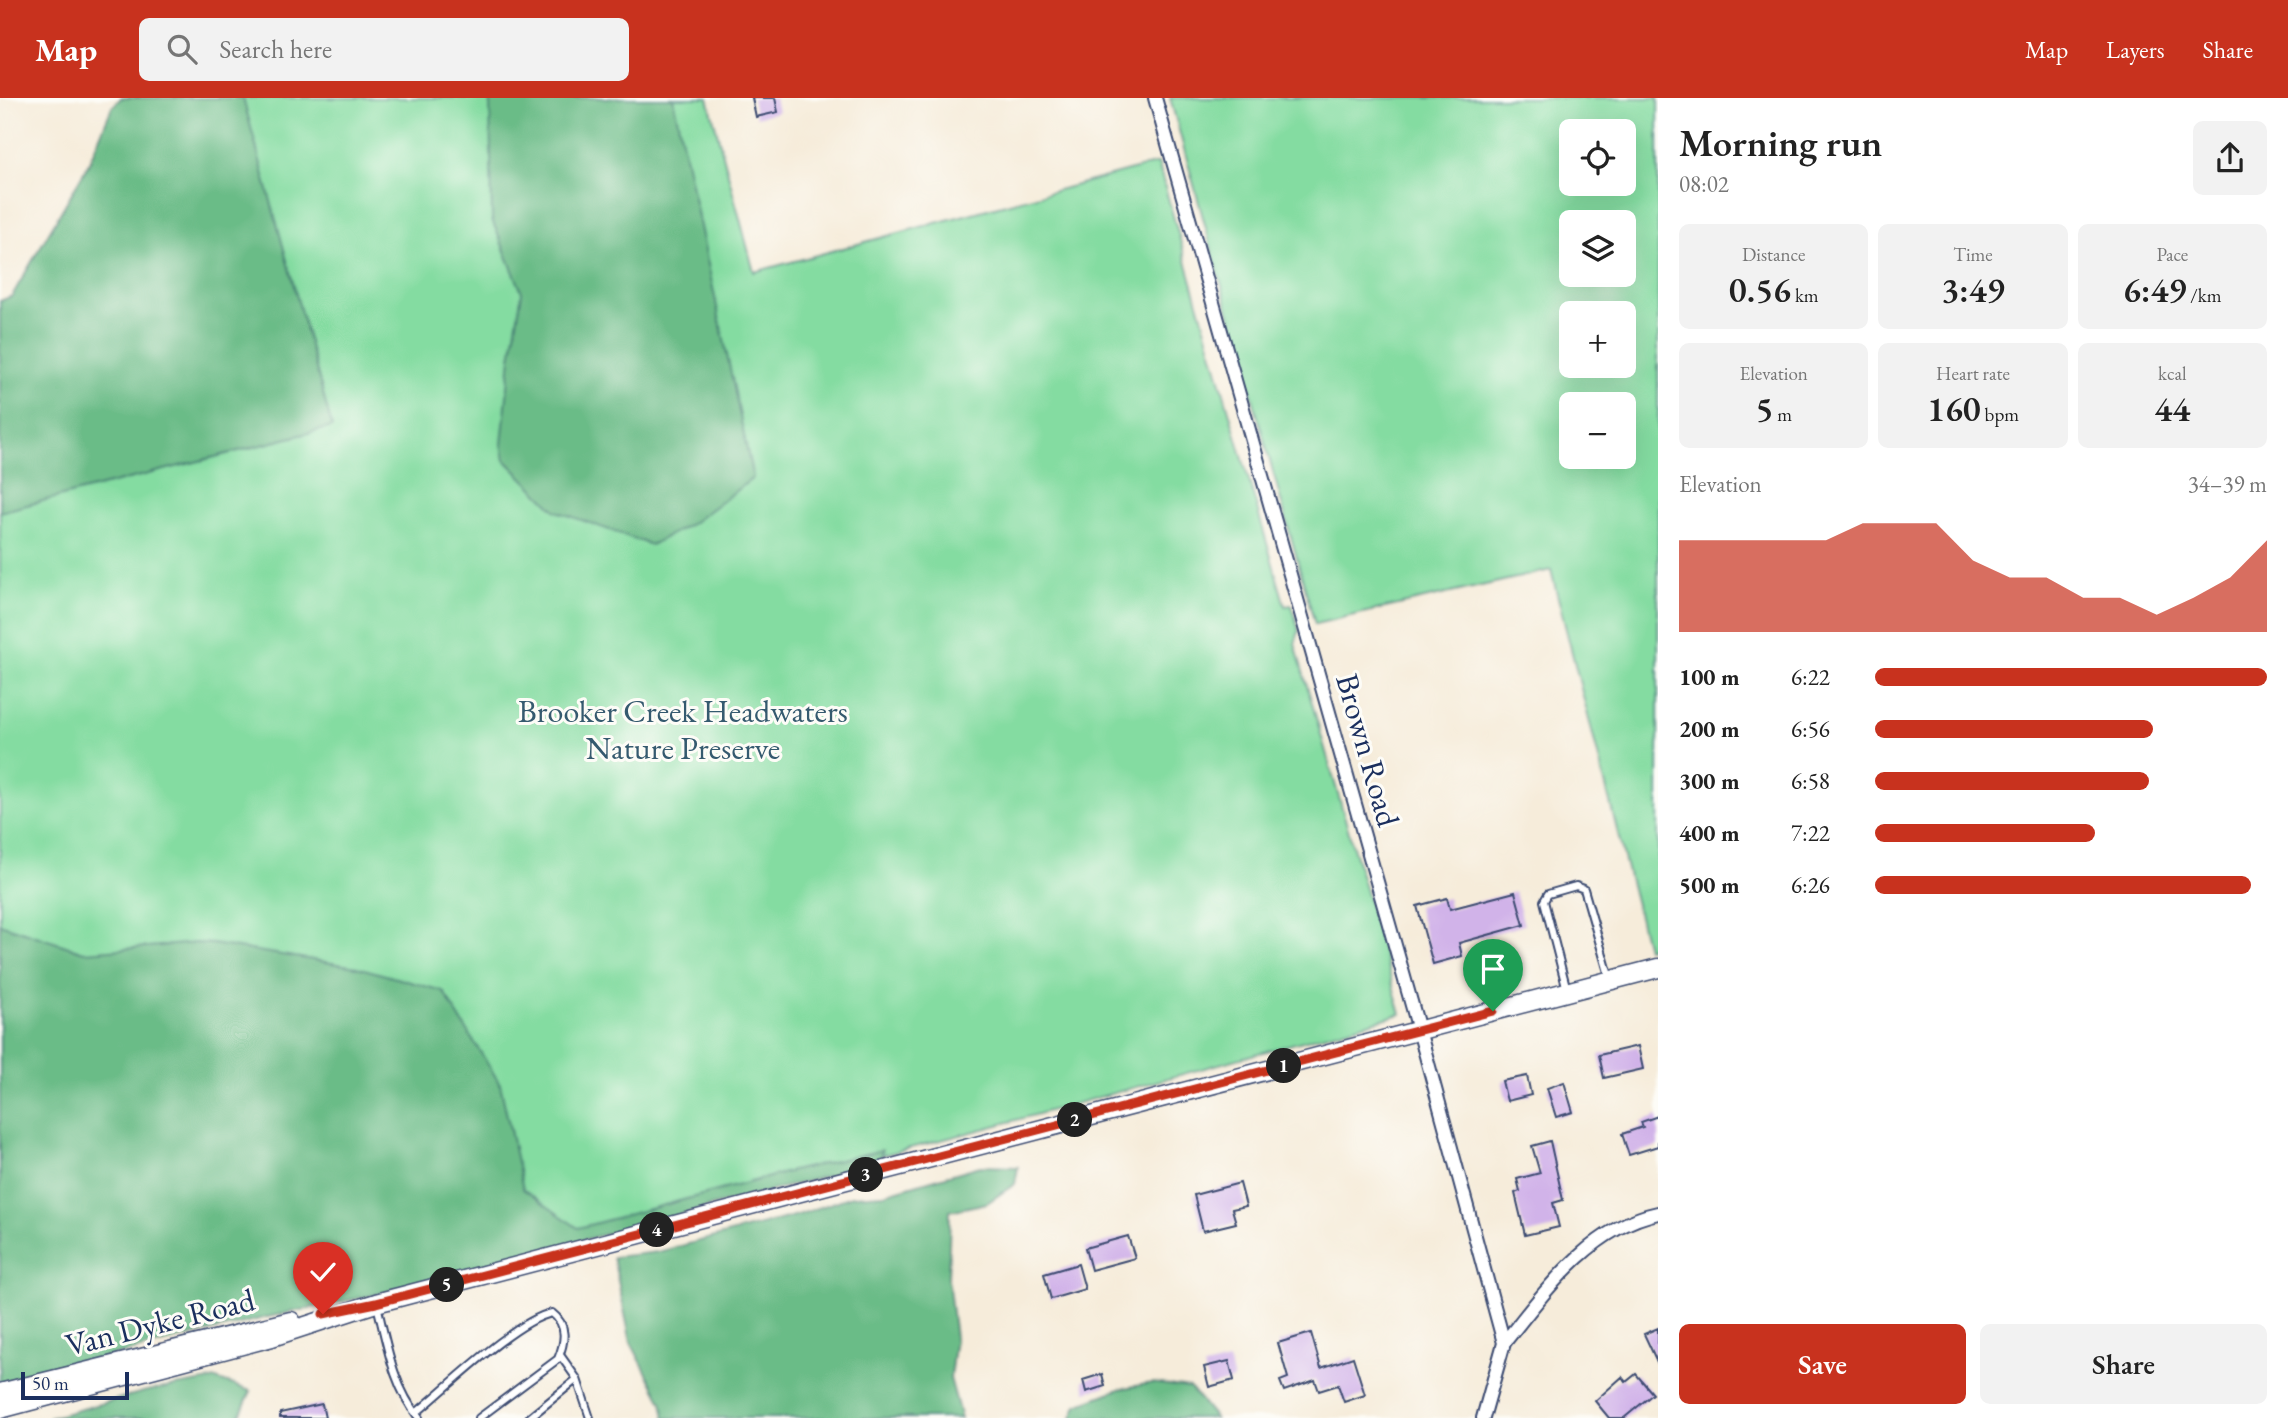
<!DOCTYPE html>
<html lang="en">
<head>
<meta charset="utf-8">
<style>
	body { margin:0; font-family:"EB Garamond",serif; background:#f2f2f2; color:#222; height:100vh; display:flex; flex-direction:column; font-size:26px; white-space:nowrap }
	* { box-sizing:border-box; margin:0 }
	p { font-size:23px; color:#767676 }
	.icon { flex:none; width:38px; height:38px; fill:none; stroke:currentColor; stroke-width:2; stroke-linecap:round; stroke-linejoin:round }
	.map { position:relative; flex:1; overflow:hidden }
	.panel { display:flex; flex-direction:column; background:#fff; width:630px }
	.panel>* { flex:none }
	.controls { position:absolute; left:1559px; top:21px; display:grid; gap:14px }
	.controls a { display:grid; place-items:center; width:77px; height:77px; border-radius:10px; background:#fff; box-shadow:0 7px 28px #0002; font-size:35px }
	.scale { position:absolute; left:21px; bottom:18px; width:108px; box-sizing:border-box; padding-left:7px; border:4px solid #1b2f5e; border-top:0; font-size:19px; line-height:24px; white-space:nowrap; color:#1b2f5e; -webkit-text-stroke:5px #fdfcf7; paint-order:stroke }
	.pin { position:absolute; display:grid; place-items:center; width:60px; height:60px; color:#fff; margin:-72px -30px; border-radius:50% 50% 50% 0; rotate:-45deg; box-shadow:0 0 7px #0007 }
	.pin .icon { rotate:45deg }
	.km { position:absolute; width:35px; height:35px; margin:-18px; border-radius:50%; background:#222; color:#fff; font-size:19px; line-height:35px; text-align:center }
	.round { display:grid; place-items:center; flex:none; width:74px; height:74px; border-radius:10px; background:#f2f2f2 }
	.overview { display:flex; align-items:center; justify-content:space-between; height:119px; padding:0 21px }
	h1 { font-size:38px; font-weight:600; line-height:52px }
	.figures { display:grid; grid-template-columns:repeat(3,1fr); gap:10px; height:119px; padding:7px 21px }
	.figures div { display:grid; align-content:center; border-radius:10px; background:#f2f2f2; text-align:center }
	.figures b { font-size:35px; font-weight:600 }
	.figures small { font-size:19px; font-weight:400 }
	.figures p { font-size:19px }
	.chart { height:196px; padding:14px 21px }
	.chart p { display:flex; justify-content:space-between }
	.chart svg { width:100%; height:126px; margin-top:7px; fill:#c8321e; opacity:.7 }
	.primary-button { display:flex; gap:14px; margin-top:auto; padding:14px 21px }
	.primary-button a { flex:1; height:80px; border-radius:10px; background:#c8321e; color:#fff; font-size:28px; font-weight:600; line-height:80px; text-align:center }
	.primary-button a+a { background:#f2f2f2; color:#222 }
	ul { padding:0 21px; list-style:none; font-size:23px }
	li { display:grid; grid-template-columns:112px 84px 1fr; align-items:center; height:52px }
	li i { height:18px; border-radius:9px; background:#c8321e }
	header { display:flex; align-items:center; gap:42px; box-sizing:border-box; height:98px; padding:0 35px; background:#c8321e; color:#fff }
	header strong { font-size:33px }
	nav { display:flex; gap:38px; margin-inline-start:auto; font-size:24px }
	.search { width:490px; height:63px; background:#f2f2f2; display:flex; align-items:center; gap:18px; box-sizing:border-box; padding:0 24px; border-radius:10px; color:#767676; font-size:26px }
	main { display:flex; flex:1; min-height:0 }
	.map>svg:first-child { display:block }
	.green { fill:#84dca1; stroke:#508680; stroke-width:2; fill-rule:evenodd }
	.forest { fill:#6bbc87; stroke:#437672; stroke-width:2 }
	.building { fill:#d1b3e9 }
	.lines { fill:none; stroke-linecap:round; stroke-linejoin:round }
	.service-casing { stroke:#3c4b71; stroke-width:10 }
	.minor-casing { stroke:#3c4b71; stroke-width:16 }
	.secondary-casing { stroke:#3c4b71; stroke-width:21 }
	.service { stroke:#fff; stroke-width:6 }
	.minor { stroke:#fff; stroke-width:12 }
	.secondary { stroke:#fff; stroke-width:18 }
	.route-casing { stroke:#fff; stroke-width:14 }
	.route { stroke:#c8321e; stroke-width:9 }
	.labels { text-anchor:middle; stroke-width:6; stroke-linejoin:round; paint-order:stroke }
	.park-label { font-size:32px; fill:#355a6f; stroke:#fdfcf7 }
	.street-label { font-size:32px; fill:#1b2f5e; stroke:#fdfcf7 }
</style>
</head>
<body>
<header>
<strong>Map</strong>
<div class="search"><svg class="icon" aria-label="search" viewBox="0 0 24 24"><circle cx="10" cy="10" r="6"/><path d="M15 15l6 6"/></svg>Search here</div>
<nav><a>Map</a><a>Layers</a><a>Share</a></nav>
</header>
<main>
<div class="map">
<svg width="1658" height="1320" viewBox="0 0 1658 1320">
	<rect width="100%" height="100%" fill="#fdfcf7"/>
	<filter id="ink" filterUnits="userSpaceOnUse"><feTurbulence type="fractalNoise" baseFrequency=".0143" numOctaves="2"/><feDisplacementMap in="SourceGraphic" scale="14" xChannelSelector="R" yChannelSelector="G"/><feConvolveMatrix kernelMatrix="1 2 1 2 8 2 1 2 1" color-interpolation-filters="sRGB"/></filter>
	<filter id="wash" filterUnits="userSpaceOnUse"><feTurbulence type="fractalNoise" baseFrequency=".00686" numOctaves="4" result="noise"/><feDisplacementMap in="SourceGraphic" scale="28" xChannelSelector="R" yChannelSelector="G"/><feGaussianBlur stdDeviation="1.57" result="paint"/><feColorMatrix in="noise" values="0 0 0 0 0 0 0 0 0 0 0 0 0 0 0 0 0 1.4 0 .05"/><feComposite in="paint" operator="in"/></filter>
	<g filter="url(#wash)">
		<rect width="100%" height="100%" fill="#f6ecda"/>
		<path class="green" d="M151,0H708L754,174L1158,65L1285,508L1292,507L1299,533L1295,546L1401,916L987,1030L216,1231L0,1280V243Z
			M1170,0H1658V847L1647,850L1551,472L1315,526ZM1572,33H1624V86H1572ZM1572,124H1624V177H1572ZM1572,215H1624V268H1572ZM1572,306H1624V359H1572Z"/>
		<path class="forest" d="M121,0H243L332,329L0,414V203L12,198L88,67L112,9Z
			M490,0H673L753,380L691,426L651,447L556,413L505,362L502,346L511,260L522,194L492,122Z
			M0,826L84,854L197,845L213,846L357,869L443,893L500,986L523,1091L578,1130L792,1073L882,1052L880,1064L374,1197L268,1219L0,1286Z
			M980,1068L1018,1069L1015,1086L987,1105L950,1113L948,1181L955,1240L950,1280L961,1320H665L662,1304L631,1245L613,1159L658,1154L798,1117L852,1098L884,1096Z
			M216,1281L251,1293L240,1317L234,1320H49L147,1293Z
			M1152,1285L1190,1290L1215,1320H1072L1077,1307L1119,1291Z"/>
		<g id="blocks">
			<path class="building" d="M752,0H775L778,14L756,19Z
				M1515,794L1524,827L1459,845L1462,858L1433,866L1417,808L1447,800L1450,811Z
				M1638,948L1643,971L1604,980L1599,957Z
				M1527,978L1531,997L1507,1003L1502,983Z
				M1564,984L1573,1014L1556,1019L1547,990Z
				M1658,1018V1048L1629,1057L1622,1036L1643,1029L1641,1024Z
				M1550,1043L1563,1102L1553,1105L1559,1129L1525,1137L1515,1095L1520,1093L1517,1081L1540,1075L1532,1048Z
				M1240,1085L1246,1108L1232,1111L1236,1125L1203,1133L1194,1097Z
				M1128,1138L1135,1160L1091,1172L1085,1150Z
				M1078,1166L1085,1191L1051,1201L1044,1176Z
				M1658,1230V1266L1644,1236Z
				M1311,1235L1321,1270L1353,1259L1365,1297L1344,1304L1338,1287L1319,1293L1315,1282L1284,1293L1280,1283L1288,1280L1278,1245Z
				M1229,1263L1234,1282L1209,1289L1204,1269Z
				M1102,1276L1105,1288L1086,1294L1083,1282Z
				M1636,1276L1653,1296L1624,1320H1609L1595,1303L1622,1279L1626,1284Z
				M322,1306L325,1320H280V1315Z"/>
		</g>
	</g>
	<g filter="url(#ink)">
		<use href="#blocks" fill-opacity="0" stroke="#3c4b71" stroke-width="2"/>
		<g class="lines">
			<defs>
				<path id="service" d="M1567,892L1544,803L1548,796L1576,788L1584,791L1610,881
					M377,1207C387,1247 393,1288 419,1320
					M560,1257L577,1281L590,1320
					M416,1315C447,1290 516,1222 552,1215C568,1227 565,1244 558,1261L479,1320
					M529,1320L577,1281"/>
				<path id="minor" d="M1155,0L1419,932L1504,1245L1483,1320
					M1504,1245C1544,1195 1590,1129 1658,1115"/>
				<path id="secondary" d="M0,1295L291,1223
					M0,1311L272,1239L376,1205L1658,870"/>
			</defs>
			<use href="#service" class="service-casing"/>
			<use href="#minor" class="minor-casing"/>
			<use href="#secondary" class="secondary-casing"/>
			<use href="#service" class="service"/>
			<use href="#minor" class="minor"/>
			<use href="#secondary" class="secondary"/>
		</g>
	</g>
	<g class="lines" filter="url(#ink)">
		<defs>
			<path id="route" d="M323,1216L376,1205L1493,913"/>
		</defs>
		<use href="#route" class="route-casing"/>
		<use href="#route" class="route"/>
	</g>
	<g class="labels">
		<g class="park-label">
			<text x="683" y="624">Brooker Creek Headwaters<tspan x="683" dy="37">Nature Preserve</tspan></text>
		</g>
		<g class="street-label">
			<text transform="translate(1368 652) rotate(74)" y="11">Brown Road</text>
			<text transform="translate(160 1224) rotate(-14)" y="11">Van Dyke Road</text>
		</g>
	</g>
</svg>
<div class="controls">
<a><svg class="icon" aria-label="locate" viewBox="0 0 24 24"><circle cx="12" cy="12" r="6"/><path d="M12 2v4M12 18v4M2 12h4M18 12h4"/></svg></a>
<a><svg class="icon" aria-label="layers" viewBox="0 0 24 24"><path d="M12 4l9 5-9 5-9-5zM3 14l9 5 9-5"/></svg></a>
<a>+</a>
<a>−</a>
</div>
<div class="scale">50 m</div>
<div class="pin" style="left:1493px;top:913px;background:#1e9e55"><svg class="icon" aria-label="arrive" viewBox="0 0 24 24"><path d="M6 21V4h12l-3 4 3 4H6"/></svg></div>
<div class="pin" style="left:323px;top:1216px;background:#d93025"><svg class="icon" aria-label="check" viewBox="0 0 24 24"><path d="M5 12l5 5 9-10"/></svg></div>
<b class="km" style="left:1284px;top:968px">1</b>
<b class="km" style="left:1075px;top:1022px">2</b>
<b class="km" style="left:866px;top:1077px">3</b>
<b class="km" style="left:657px;top:1132px">4</b>
<b class="km" style="left:447px;top:1187px">5</b>
</div>
<section class="panel">
<div class="overview"><div><h1>Morning run</h1><p>08:02</p></div><a class="round"><svg class="icon" aria-label="share" viewBox="0 0 24 24"><path d="M12 15V3M7 8l5-5 5 5M5 13v7h14v-7"/></svg></a></div>
<div class="figures">
<div><p>Distance</p><b>0.56<small> km</small></b></div>
<div><p>Time</p><b>3:49</b></div>
<div><p>Pace</p><b>6:49<small> /km</small></b></div>
</div>
<div class="figures">
<div><p>Elevation</p><b>5<small> m</small></b></div>
<div><p>Heart rate</p><b>160<small> bpm</small></b></div>
<div><p>kcal</p><b>44</b></div>
</div>
<div class="chart"><p><span>Elevation</span>34–39 m</p>
<svg viewBox="0 0 160 44" preserveAspectRatio="none"><path d="M0 44V12L10 12L20 12L30 12L40 12L50 6L60 6L70 6L80 19L90 25L100 25L110 32L120 32L130 38L140 32L150 25L160 12V44z"/></svg>
</div>
<ul>
<li><b>100 m</b>6:22<i style="width:100%"></i></li>
<li><b>200 m</b>6:56<i style="width:71%"></i></li>
<li><b>300 m</b>6:58<i style="width:70%"></i></li>
<li><b>400 m</b>7:22<i style="width:56%"></i></li>
<li><b>500 m</b>6:26<i style="width:96%"></i></li>
</ul>
<div class="primary-button"><a>Save</a><a>Share</a></div>
</section>
</main>
</body>
</html>
